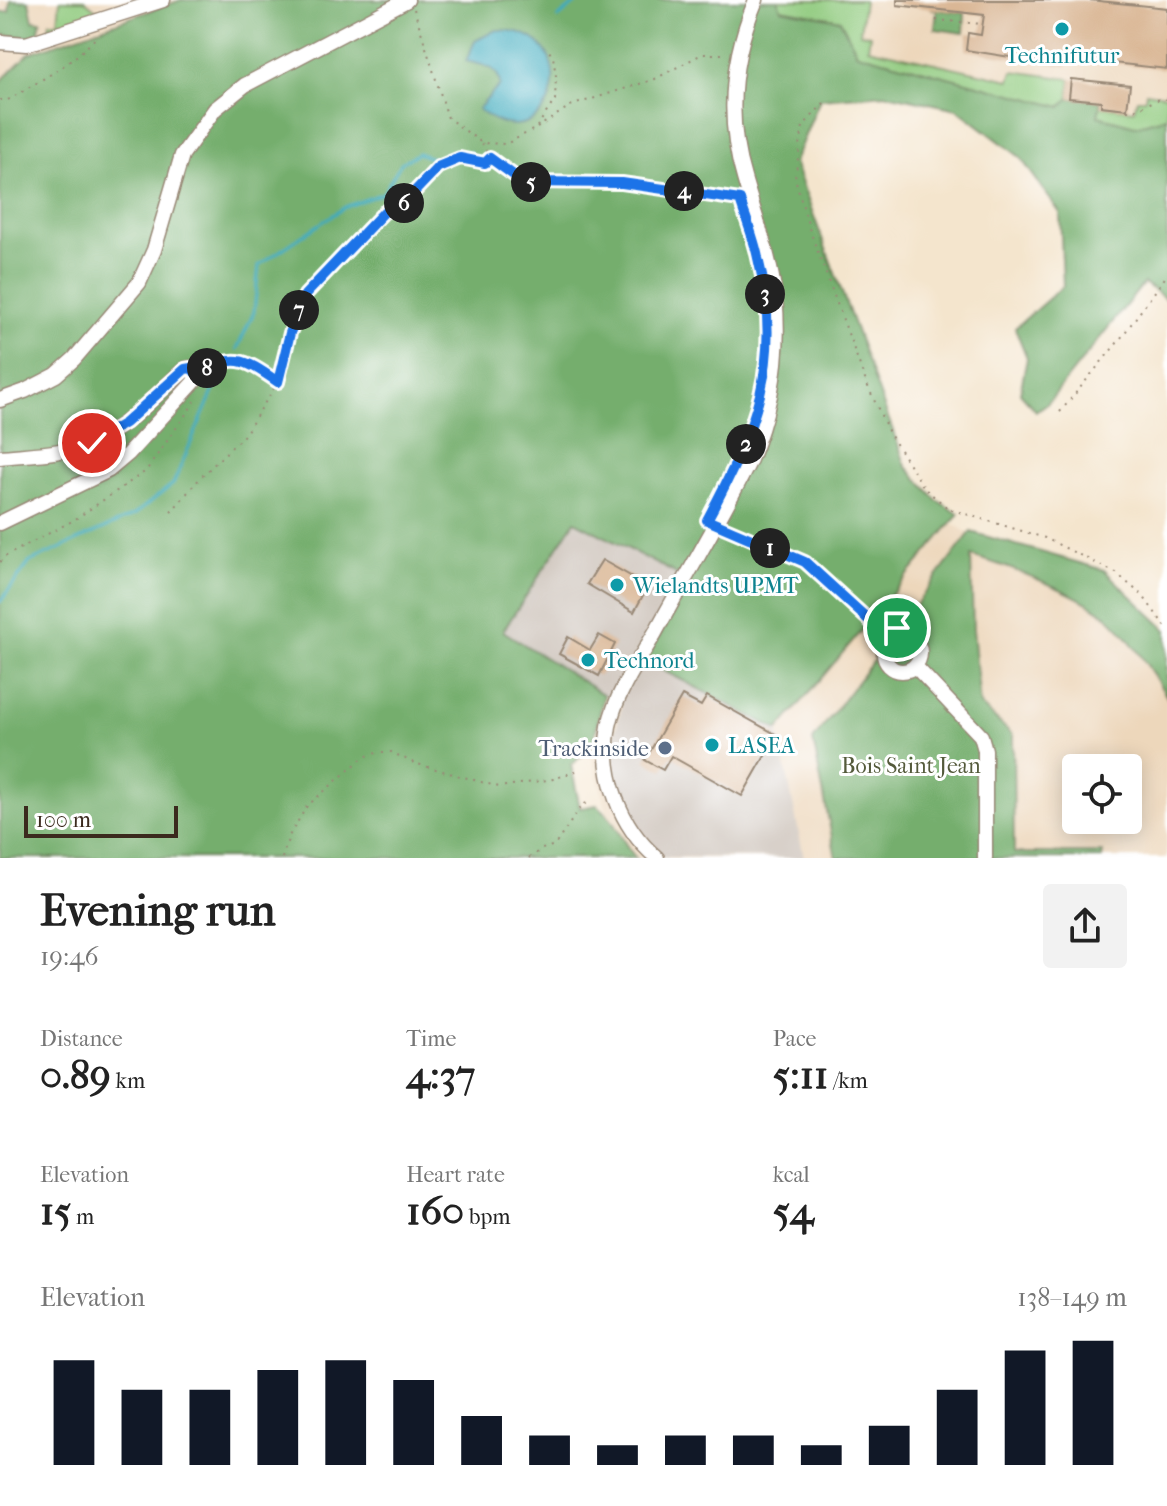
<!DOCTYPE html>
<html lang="en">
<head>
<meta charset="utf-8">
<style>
	body { margin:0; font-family:"IM FELL French Canon",serif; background:#f2f2f2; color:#222; height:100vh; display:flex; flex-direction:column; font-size:30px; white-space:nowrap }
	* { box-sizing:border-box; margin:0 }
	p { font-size:26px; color:#767676 }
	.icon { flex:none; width:44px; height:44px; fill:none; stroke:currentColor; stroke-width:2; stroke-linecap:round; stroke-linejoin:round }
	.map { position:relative; height:858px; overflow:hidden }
	.drawer { display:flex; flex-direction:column; background:#fff; flex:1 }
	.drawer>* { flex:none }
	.tools { position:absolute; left:1062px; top:754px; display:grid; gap:16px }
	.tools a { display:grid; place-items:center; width:80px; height:80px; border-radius:8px; background:#fff; box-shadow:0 4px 20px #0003; font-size:40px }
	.scale { position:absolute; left:24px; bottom:20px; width:154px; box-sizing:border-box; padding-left:8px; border:4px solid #3b2a1e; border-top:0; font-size:22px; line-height:28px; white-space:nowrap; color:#3b2a1e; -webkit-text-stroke:6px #fff; paint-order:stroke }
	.pin { position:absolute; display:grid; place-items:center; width:68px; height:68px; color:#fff; margin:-34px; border:4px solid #fff; border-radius:50%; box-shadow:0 2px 8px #0007 }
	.km { position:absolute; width:40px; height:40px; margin:-20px; border-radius:50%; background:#222; color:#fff; font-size:22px; line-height:40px; text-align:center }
	.round { display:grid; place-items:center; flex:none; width:84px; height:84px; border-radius:8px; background:#f2f2f2 }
	.headline { display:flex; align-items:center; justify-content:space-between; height:136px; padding:0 40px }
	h1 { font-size:44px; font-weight:700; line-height:60px }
	.figures { display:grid; grid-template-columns:repeat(3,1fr); gap:12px; height:136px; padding:8px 40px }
	.figures div { display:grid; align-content:center }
	.figures b { font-size:40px; font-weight:700 }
	.figures small { font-size:22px; font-weight:400 }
	.figures p { font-size:22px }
	.chart { height:224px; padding:16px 40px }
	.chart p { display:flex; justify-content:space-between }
	.chart svg { width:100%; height:144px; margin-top:8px; stroke:#111827; stroke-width:6 }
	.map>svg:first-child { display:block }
	.built { fill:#edd7bb; fill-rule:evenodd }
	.industrial { fill:#ccc2b9 }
	.green { fill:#90ca7e; stroke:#667a4e; stroke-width:2 }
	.forest { fill:#74ae6d; stroke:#586c46; stroke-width:2 }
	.water { fill:#3eaabd; stroke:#3c6a6e; stroke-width:2 }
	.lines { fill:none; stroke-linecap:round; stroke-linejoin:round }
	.stream { stroke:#3eaabd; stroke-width:3 }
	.building { fill:#d5ae88 }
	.minor-casing { stroke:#988876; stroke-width:17 }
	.path { stroke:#988876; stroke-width:2; stroke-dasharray:2 6; stroke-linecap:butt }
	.minor { stroke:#fff; stroke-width:14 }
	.route-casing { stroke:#fff; stroke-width:16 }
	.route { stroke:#1a73e8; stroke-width:10 }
	.culture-dot { fill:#0f9aa8; stroke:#fff; stroke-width:3 }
	.service-dot { fill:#5c6f8a; stroke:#fff; stroke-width:3 }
	.labels { text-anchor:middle; stroke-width:6; stroke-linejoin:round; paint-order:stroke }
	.culture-label { font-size:22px; fill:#0d838f; stroke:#fff; text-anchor:start }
	.service-label { font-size:22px; fill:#4e5e75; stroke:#fff; text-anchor:end }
	.park-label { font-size:22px; fill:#545a3b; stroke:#fff }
</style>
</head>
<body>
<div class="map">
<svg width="1167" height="858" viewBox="0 0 1167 858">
	<rect width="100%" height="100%" fill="#fff"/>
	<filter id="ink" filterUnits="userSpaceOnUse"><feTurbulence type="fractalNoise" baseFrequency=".0125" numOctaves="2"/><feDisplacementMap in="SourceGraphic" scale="16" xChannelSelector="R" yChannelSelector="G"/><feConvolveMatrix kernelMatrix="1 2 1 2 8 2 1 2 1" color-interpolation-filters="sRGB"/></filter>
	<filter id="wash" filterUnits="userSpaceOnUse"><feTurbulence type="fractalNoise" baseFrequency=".006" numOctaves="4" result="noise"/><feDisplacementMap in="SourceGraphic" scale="32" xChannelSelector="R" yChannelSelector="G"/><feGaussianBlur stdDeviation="1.8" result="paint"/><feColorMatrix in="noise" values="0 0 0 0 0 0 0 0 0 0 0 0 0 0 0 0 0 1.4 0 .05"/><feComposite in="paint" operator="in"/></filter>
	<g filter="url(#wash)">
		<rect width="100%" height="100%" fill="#f4e5cd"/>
		<path class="built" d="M0,0H181L102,28L0,86Z
			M745,0H1167V117L1091,115L746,25L764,246L937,514L983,542L1101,590L1167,648V858H566L607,812L587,740L503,631ZM1076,768H1128V820H1076Z"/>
		<path class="industrial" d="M575,521L680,576L646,661L778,730L804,858L663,857L633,824L617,783L613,756L614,736L622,706L503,631Z"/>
		<path class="green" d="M60,0H84L96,10H100L98,14L49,30L50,22H58Z
			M778,0H864L860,33L870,35L868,48L1010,80L1013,71L1071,79L1069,98L1061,107L857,53L840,20L781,9Z
			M1146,92L1167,95V117L1135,126L1097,116L1101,106L1134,110L1137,99H1145Z"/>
		<path class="forest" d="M10,0L29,1L33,20L41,21L38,34L31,37L0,35V12H9Z
			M181,0H778L781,9L840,20L857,53L1061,107L1069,98L1101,101L1098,116L1135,126L1167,117V300L1144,283L1048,403L1036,411L1020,393L1027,358L1015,328L1063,286L1060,213L1020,157L957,109L887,94L820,99L794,162L906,466L937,500L959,514L778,730L645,661L690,581L575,521L503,631L604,695L592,747L571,765L580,808L597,805C615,817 620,841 636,858H0V82L29,53Z
			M932,2L941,10L965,13L964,33L935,29L937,10L932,9Z
			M971,532L1104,570L1167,630V697C1151,671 1134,642 1112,621C1086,595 1007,566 971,556L973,629L980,705L1013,735L1014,853H1103L1102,858H836L813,740Z"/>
		<path class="water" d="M496,30C593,27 553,172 478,109L500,85C499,65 481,65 466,61L475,41Z"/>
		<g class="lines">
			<path class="stream" d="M558,18L580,0
				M237,349L254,312L259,265L345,207L383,193L401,163L418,153L439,161L470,152
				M0,602L30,562L134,515L173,484L219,378L229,363"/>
		</g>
		<g id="blocks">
			<path class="building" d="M897,0H1089L1167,8V69L1068,58L1067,66L966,50L968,33L981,35L984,15L897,5Z
				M1071,79L1130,85L1127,109L1101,106V101L1069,98Z
				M602,560L648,586L634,612L587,584Z
				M599,635L615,644L599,676L559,654L568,637L590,650Z
				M682,696L701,706L707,696L777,735L742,796L671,756L663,770L645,760Z"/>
		</g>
	</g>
	<g filter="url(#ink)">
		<use href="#blocks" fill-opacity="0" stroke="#988876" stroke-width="2"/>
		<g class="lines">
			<defs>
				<path id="minor" d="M0,42L26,44L163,0
					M0,400L25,391L56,375L74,359L139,283L154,250L182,155L215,109L245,85L407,0
					M0,457C30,454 64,454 92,442C129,427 156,394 185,369L191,368L196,373L194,382L128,454L109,470L0,523
					M884 653a18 18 0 1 1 36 0a18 18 0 1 1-36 0Z
					M915,666L981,736L985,750V858
					M657,858C620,827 600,774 609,726C616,693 638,662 655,633C686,576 720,520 749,462C772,408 781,354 775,296C770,256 755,217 744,178C726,118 732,57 756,0"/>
			</defs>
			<use href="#minor" class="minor-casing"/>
			<path class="path" d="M414,9L448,118L482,143L506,144L536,128L555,100L556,76L553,57L549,51
				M936,20L983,24
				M0,100H8C39,81 73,64 97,36
				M824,103L803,126L795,178L809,228L866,382L889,433L925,489L949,509L1045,538L1116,573L1143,596L1167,629
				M1127,110C1142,112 1152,97 1167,99
				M537,128L570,106L655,79L702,54H726
				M482,143L490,158L523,182L622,183L738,199
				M208,367C240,352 251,364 278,381
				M206,385L224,360
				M1060,412L1118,342L1167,275
				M171,512L200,478L245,434L278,382L290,333L305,295L385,211L397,210L438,167L460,158L485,163L490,158
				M726,528L805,562L872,623L914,632L925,643L927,660
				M0,562L4,557L74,520L146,471L198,397
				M282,858L289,836L307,806L364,757L379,752H391L414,763L499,787L554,779L581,769
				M529,858L542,849L555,845L578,811L588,801"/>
			<use href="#minor" class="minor"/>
		</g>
	</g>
	<g class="lines" filter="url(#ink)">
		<defs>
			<path id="route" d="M92,443L125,423L185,369L191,368L196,373C237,354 241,357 278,382L290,333L305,295L385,211L397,210L438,167L460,158L485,163L490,158L523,182L622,183L740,200C746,219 754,238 758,258C784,360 755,431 707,520L805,562L872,623L897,628"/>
		</defs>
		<use href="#route" class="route-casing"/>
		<use href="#route" class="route"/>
	</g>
	<g class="culture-dot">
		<circle cx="1062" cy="29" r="8"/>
		<circle cx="617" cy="585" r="8"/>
		<circle cx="588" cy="660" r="8"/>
		<circle cx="712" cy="745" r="8"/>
	</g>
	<circle class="service-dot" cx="665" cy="748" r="8"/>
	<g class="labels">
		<g class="culture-label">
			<text x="1062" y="63" text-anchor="middle">Technifutur</text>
			<text x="633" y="593">Wielandts UPMT</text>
			<text x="604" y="668">Technord</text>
			<text x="728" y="753">LASEA</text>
		</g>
		<g class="service-label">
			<text x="649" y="756">Trackinside</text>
		</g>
		<g class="park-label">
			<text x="911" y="773">Bois Saint Jean</text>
		</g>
	</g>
</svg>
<div class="tools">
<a><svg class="icon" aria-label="locate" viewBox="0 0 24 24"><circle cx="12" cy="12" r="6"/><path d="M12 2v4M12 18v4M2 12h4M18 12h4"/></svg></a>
</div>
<div class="scale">100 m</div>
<div class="pin" style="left:897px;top:628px;background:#1e9e55"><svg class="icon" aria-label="arrive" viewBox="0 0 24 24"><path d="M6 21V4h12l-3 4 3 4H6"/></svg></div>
<div class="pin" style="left:92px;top:443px;background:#d93025"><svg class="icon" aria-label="check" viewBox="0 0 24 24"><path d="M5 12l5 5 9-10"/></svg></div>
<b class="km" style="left:770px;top:548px">1</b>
<b class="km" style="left:746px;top:444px">2</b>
<b class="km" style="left:765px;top:294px">3</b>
<b class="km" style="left:684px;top:191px">4</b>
<b class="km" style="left:531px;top:182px">5</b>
<b class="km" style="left:404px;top:203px">6</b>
<b class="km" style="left:299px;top:310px">7</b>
<b class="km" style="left:207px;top:368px">8</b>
</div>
<section class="drawer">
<div class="headline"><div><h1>Evening run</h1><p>19:46</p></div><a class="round"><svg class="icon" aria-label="share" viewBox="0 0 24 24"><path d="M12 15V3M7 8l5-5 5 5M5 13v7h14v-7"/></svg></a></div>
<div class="figures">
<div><p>Distance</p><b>0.89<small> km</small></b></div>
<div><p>Time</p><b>4:37</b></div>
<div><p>Pace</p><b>5:11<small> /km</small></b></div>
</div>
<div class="figures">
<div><p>Elevation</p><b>15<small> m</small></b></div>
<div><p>Heart rate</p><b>160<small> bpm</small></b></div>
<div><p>kcal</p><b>54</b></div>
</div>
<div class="chart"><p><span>Elevation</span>138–149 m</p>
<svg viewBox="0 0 160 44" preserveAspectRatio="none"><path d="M5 44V12M15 44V21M25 44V21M35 44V15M45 44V12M55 44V18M65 44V29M75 44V35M85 44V38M95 44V35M105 44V35M115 44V38M125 44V32M135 44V21M145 44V9M155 44V6"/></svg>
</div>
</section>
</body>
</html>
